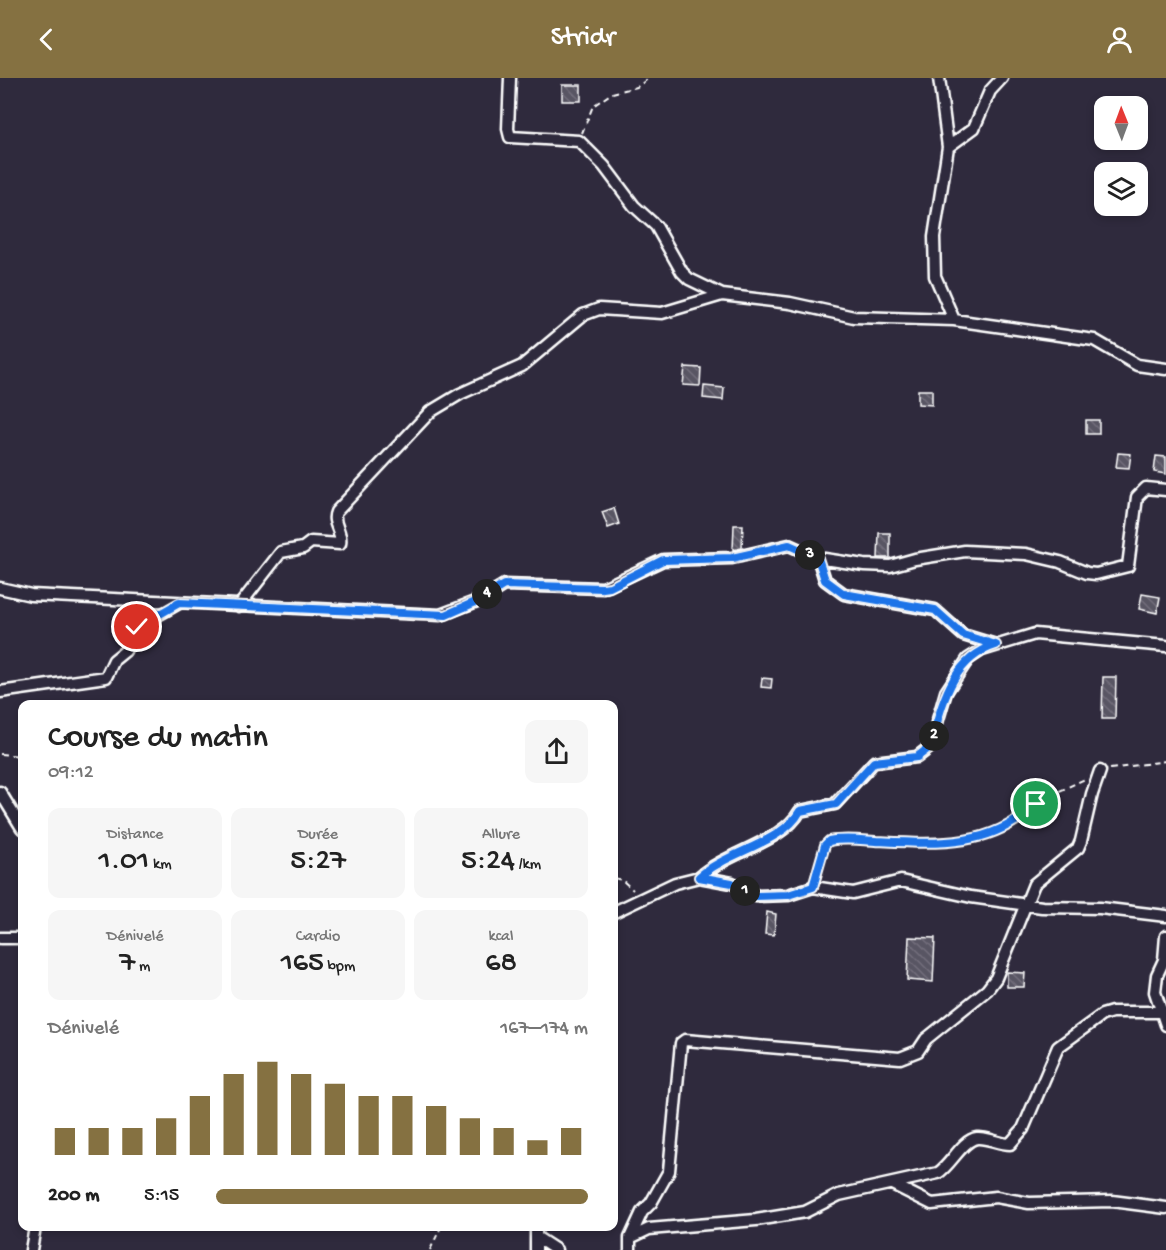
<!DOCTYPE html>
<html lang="fr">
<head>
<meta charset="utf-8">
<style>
	body { margin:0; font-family:"Gochi Hand",sans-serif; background:#f6f6f6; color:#222; height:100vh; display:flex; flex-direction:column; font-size:22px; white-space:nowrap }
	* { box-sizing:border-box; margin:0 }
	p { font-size:20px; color:#767676 }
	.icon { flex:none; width:33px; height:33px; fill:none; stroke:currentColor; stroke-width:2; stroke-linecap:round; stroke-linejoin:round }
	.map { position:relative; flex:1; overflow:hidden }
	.details { position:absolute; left:18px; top:622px; width:600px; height:531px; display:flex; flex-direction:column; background:#fff; border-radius:12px; box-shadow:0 3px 9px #0003 }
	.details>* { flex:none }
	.needle { width:39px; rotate:359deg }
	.fabs { position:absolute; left:1094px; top:18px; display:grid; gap:12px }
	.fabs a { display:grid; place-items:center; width:54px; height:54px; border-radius:12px; background:#fff; box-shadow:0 3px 9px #0003; font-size:30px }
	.pin { position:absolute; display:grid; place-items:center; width:51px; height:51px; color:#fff; margin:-26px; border:3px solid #fff; border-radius:50%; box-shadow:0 2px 6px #0007 }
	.km { position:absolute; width:30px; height:30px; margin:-15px; border-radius:50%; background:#222; color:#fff; font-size:16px; line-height:30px; text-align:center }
	.round { display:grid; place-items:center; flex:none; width:63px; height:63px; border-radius:12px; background:#f6f6f6 }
	.overview { display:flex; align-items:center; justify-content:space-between; height:102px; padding:0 30px }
	h1 { font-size:33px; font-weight:600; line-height:45px }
	.figures { display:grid; grid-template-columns:repeat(3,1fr); gap:9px; height:102px; padding:6px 30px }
	.figures div { display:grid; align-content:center; border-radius:12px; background:#f6f6f6; text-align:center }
	.figures b { font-size:30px; font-weight:600 }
	.figures small { font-size:16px; font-weight:400 }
	.figures p { font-size:16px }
	.chart { height:168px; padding:12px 30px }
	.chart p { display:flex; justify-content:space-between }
	.chart svg { width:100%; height:108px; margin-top:6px; stroke:#857141; stroke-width:6 }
	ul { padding:0 30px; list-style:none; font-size:20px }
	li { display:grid; grid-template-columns:96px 72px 1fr; align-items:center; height:45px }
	li i { height:15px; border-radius:8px; background:#857141 }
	header { display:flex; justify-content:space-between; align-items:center; height:78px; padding:0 30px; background:#857141; color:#fff; font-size:27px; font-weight:600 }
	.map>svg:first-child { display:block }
	.building { fill:url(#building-back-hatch); stroke:#fff; stroke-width:1.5 }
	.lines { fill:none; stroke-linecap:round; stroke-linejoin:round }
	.minor-casing { stroke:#fff; stroke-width:15 }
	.path { stroke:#fff; stroke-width:2; stroke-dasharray:6 4.5; stroke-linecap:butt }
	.minor { stroke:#2f2a3d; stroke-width:10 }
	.route-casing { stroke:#fff; stroke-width:12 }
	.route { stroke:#1a73e8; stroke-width:8 }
</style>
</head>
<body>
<header><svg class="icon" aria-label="back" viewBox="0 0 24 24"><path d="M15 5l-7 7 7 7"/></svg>Stridr<svg class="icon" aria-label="person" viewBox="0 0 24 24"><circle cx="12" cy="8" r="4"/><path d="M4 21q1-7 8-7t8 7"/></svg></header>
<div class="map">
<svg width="1166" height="1172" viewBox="0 0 1166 1172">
	<defs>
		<pattern id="building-back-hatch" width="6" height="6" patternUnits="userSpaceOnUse" patternTransform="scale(1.5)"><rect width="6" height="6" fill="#595564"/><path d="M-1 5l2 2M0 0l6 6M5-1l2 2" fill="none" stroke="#726e7b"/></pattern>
	</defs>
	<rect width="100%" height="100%" fill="#2f2a3d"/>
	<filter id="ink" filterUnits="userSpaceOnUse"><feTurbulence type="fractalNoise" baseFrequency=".0167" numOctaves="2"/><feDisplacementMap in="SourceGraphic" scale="12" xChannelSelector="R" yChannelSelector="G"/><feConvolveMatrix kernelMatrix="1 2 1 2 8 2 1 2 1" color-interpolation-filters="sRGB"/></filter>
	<g filter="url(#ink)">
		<path class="building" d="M562,7H581V23H562Z
			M685,289L701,290L700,308L683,307Z
			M704,308L724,310L723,322L703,320Z
			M918,312H932V327L918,326Z
			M1086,342H1099V356H1086Z
			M1118,375L1131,376L1129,390L1116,389Z
			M1156,378L1166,379V396L1154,394Z
			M614,430L619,446L608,450L602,434Z
			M734,447H743L742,470L733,472Z
			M879,455H890V480H878Z
			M1142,516L1160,519L1157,535L1139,531Z
			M1103,599H1116L1115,641H1102Z
			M762,600L772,601L771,610L761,609Z
			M767,834L776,836L774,857L765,856Z
			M909,859L935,860L933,904L907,902Z
			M1007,894L1025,895L1024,909H1007Z"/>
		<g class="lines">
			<defs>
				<path id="minor" d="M510,0L508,51L510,59L579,63L604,88L634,128L656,148L682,194L689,201L722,217
					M939,0L948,69L934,159L935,198L954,242
					M948,69L974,50L990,13L1002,0
					M818,480L825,502L844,516L935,532L963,557L996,567
					M0,510L31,517L440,537L480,522L504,507L603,510L663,482L732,480L789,467L818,480L864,487L890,488L915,481L965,473L1026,476L1060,484L1087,495L1096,496L1128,488L1137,419L1146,410L1166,412
					M239,528L281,474L303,470L311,464L340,466C343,454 331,445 336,434L430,334L460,316L522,288L583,237L599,231L662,235L722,217L790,225L854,239L954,242L1094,262L1137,287L1166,291
					M0,614L106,599L114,582L125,573L137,549L179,525
					M0,714L22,750
					M699,799C729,773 783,764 800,733L835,726L874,684L917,679L930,669L946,614L968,581L982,572L1035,556L1166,568
					M614,834L675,805L699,799L732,805L757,818L788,817L813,809L853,815L901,803L971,819L1042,829L1100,830L1166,838
					M1166,858L1164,882L1157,897L1155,914L1166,947
					M0,860H22
					M892,1106L932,1126L996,1119L1029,1125L1112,1123L1166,1130
					M536,1159L556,1172
					M630,1160L642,1134L651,1125L669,1093L681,965L685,962L900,980L918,973L926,961L987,912L996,900L1034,806L1078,770L1081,763L1092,716L1100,693
					M31,1172L35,1149
					M536,1172V1149
					M630,1172V1160L649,1151L756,1142L805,1134L839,1117L938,1095C951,1087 962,1062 977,1060C987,1059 999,1066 1010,1066L1023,1051L1058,969L1102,937L1112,934H1166"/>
			</defs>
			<use href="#minor" class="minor-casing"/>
			<path class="path" d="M582,55L593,28L612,15L637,9L649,0
				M0,676L22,678
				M1110,691L1166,683
				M816,799L825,767L829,763L941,766L983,760L1016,744L1045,720L1085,701
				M614,800L622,802L633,812
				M430,1172L441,1149"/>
			<use href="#minor" class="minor"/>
		</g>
	</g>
	<g class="lines" filter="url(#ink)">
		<defs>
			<path id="route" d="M137,549L179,525L446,537L480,522L504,507L603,510L610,509L663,482L732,480L789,467L818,480L825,502L844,516L935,532L963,557L996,567C950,581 942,628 930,669L917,679L874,684L836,726L800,733C783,765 728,773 699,799L732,805L756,818L788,817L813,809L825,767L829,763C844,760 860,762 875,763C934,766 992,771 1036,726"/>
		</defs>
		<use href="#route" class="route-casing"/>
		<use href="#route" class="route"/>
	</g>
</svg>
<div class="fabs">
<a><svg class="needle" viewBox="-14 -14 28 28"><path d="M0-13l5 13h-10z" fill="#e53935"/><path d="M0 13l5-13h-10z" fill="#767676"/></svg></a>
<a><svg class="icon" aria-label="layers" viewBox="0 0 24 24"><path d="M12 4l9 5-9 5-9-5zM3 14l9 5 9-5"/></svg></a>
</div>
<div class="pin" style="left:1036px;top:726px;background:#1e9e55"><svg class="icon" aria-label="arrive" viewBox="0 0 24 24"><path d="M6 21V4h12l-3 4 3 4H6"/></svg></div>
<div class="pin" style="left:137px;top:549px;background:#d93025"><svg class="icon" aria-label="check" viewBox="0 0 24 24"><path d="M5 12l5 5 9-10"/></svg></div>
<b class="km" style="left:745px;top:813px">1</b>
<b class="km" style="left:934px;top:658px">2</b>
<b class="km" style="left:810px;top:477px">3</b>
<b class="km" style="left:487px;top:516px">4</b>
<section class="details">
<div class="overview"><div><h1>Course du matin</h1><p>09:12</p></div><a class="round"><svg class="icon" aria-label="share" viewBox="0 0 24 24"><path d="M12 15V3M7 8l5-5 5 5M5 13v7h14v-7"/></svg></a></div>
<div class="figures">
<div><p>Distance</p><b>1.01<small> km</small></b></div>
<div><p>Durée</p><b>5:27</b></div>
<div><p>Allure</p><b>5:24<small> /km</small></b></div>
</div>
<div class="figures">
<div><p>Dénivelé</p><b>7<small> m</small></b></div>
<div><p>Cardio</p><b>165<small> bpm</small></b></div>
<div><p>kcal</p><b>68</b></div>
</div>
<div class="chart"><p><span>Dénivelé</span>167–174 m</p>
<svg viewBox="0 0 160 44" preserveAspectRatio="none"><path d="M5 44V33M15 44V33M25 44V33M35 44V29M45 44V20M55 44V11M65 44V6M75 44V11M85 44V15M95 44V20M105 44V20M115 44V24M125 44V29M135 44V33M145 44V38M155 44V33"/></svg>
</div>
<ul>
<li><b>200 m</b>5:15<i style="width:100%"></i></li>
</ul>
</section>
</div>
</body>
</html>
